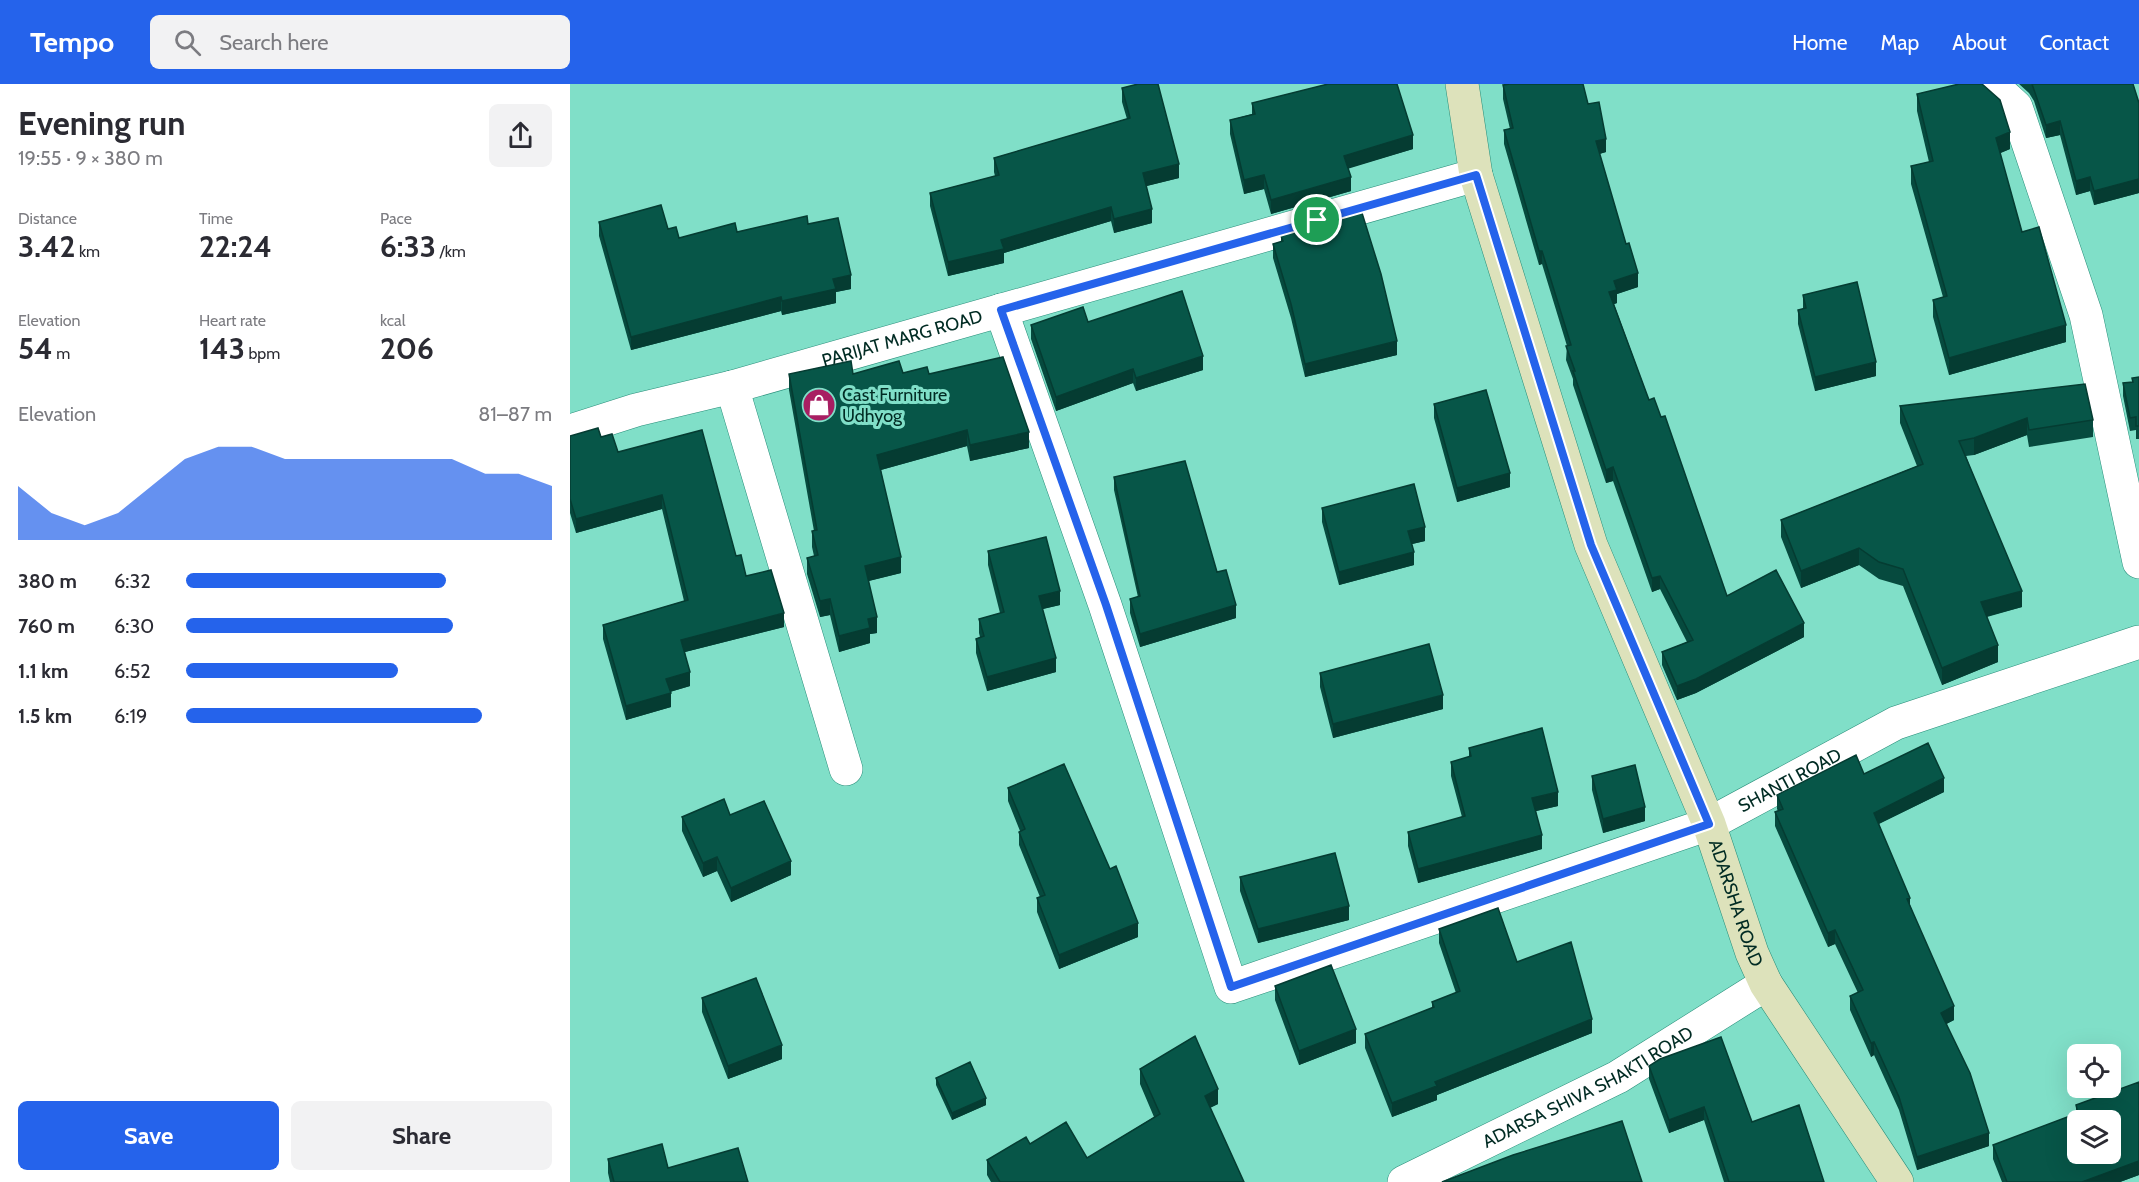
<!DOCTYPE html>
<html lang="en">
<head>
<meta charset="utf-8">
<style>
	body { margin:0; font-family:Cabin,sans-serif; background:#f2f2f3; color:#2b2b33; height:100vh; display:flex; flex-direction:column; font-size:22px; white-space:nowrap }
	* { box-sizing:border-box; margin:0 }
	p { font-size:20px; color:#7c7c81 }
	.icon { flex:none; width:33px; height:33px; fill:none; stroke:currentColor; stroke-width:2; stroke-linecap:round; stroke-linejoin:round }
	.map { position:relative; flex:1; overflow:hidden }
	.sheet { display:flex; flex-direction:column; background:#fff; width:570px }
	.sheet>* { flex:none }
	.tools { position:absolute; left:1497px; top:960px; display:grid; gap:12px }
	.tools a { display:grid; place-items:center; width:54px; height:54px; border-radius:9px; background:#fff; box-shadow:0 6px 24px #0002; font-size:30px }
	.pin { position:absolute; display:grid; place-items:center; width:51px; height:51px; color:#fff; margin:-26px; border:3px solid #fff; border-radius:50%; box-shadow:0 2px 6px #0007 }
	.round { display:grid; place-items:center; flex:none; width:63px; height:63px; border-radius:9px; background:#f2f2f3 }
	.summary { display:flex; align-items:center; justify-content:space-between; height:102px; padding:0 18px }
	h1 { font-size:33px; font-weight:700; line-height:45px }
	.metrics { display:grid; grid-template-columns:repeat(3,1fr); gap:9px; height:102px; padding:6px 18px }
	.metrics div { display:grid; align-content:center }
	.metrics b { font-size:30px; font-weight:700 }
	.metrics small { font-size:16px; font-weight:400 }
	.metrics p { font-size:16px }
	.chart { height:168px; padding:12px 18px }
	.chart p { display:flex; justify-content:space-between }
	.chart svg { width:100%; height:108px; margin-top:6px; fill:#2563eb; opacity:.7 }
	.button { display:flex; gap:12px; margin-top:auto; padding:12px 18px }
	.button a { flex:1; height:69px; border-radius:9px; background:#2563eb; color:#fff; font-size:24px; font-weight:700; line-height:69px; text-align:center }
	.button a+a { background:#f2f2f3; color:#2b2b33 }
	ul { padding:0 18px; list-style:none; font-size:20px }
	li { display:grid; grid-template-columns:96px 72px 1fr; align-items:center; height:45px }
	li i { height:15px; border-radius:8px; background:#2563eb }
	header { display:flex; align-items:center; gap:36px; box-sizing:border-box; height:84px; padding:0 30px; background:#2563eb; color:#fff }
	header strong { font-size:28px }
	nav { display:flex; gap:33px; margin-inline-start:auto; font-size:21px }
	.search { width:420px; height:54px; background:#f2f2f3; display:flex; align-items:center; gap:15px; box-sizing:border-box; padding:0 21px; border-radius:9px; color:#7c7c81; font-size:22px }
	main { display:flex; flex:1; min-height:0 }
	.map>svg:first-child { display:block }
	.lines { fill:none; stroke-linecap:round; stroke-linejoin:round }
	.street-casing { stroke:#268d79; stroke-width:34 }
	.secondary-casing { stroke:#268d79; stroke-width:34 }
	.street { stroke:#fff; stroke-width:33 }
	.secondary { stroke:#dde2bb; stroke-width:33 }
	.wall { fill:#064a3e }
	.shaded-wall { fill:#053c32 }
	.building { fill:#075648; stroke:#053c32; stroke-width:1.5; fill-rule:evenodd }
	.route-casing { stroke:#fff; stroke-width:12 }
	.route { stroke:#2563eb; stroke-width:8 }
	.labels { text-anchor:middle; stroke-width:6; stroke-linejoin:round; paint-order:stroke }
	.street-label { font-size:18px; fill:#002b23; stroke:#80dfc8 }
	.poi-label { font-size:18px; fill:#002b23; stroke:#80dfc8; text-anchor:start }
</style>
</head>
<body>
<header>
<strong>Tempo</strong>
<div class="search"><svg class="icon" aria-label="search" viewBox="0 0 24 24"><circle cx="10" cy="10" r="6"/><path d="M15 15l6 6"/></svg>Search here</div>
<nav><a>Home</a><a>Map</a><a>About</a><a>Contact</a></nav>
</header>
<main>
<section class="sheet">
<div class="summary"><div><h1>Evening run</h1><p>19:55 · 9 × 380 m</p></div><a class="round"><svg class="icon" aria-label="share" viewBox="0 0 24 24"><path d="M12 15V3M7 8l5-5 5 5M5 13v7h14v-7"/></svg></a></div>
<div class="metrics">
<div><p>Distance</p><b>3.42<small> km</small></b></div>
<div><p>Time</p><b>22:24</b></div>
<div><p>Pace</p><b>6:33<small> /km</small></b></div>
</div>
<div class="metrics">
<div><p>Elevation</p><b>54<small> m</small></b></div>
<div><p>Heart rate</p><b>143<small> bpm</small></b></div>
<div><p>kcal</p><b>206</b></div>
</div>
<div class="chart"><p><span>Elevation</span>81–87 m</p>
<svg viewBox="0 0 160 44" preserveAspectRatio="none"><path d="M0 44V22L10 33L20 38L30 33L40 22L50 11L60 6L70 6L80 11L90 11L100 11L110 11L120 11L130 11L140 17L150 17L160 22V44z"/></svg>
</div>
<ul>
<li><b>380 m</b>6:32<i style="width:71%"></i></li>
<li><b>760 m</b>6:30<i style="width:73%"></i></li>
<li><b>1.1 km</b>6:52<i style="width:58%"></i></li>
<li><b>1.5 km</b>6:19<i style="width:81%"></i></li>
</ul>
<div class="button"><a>Save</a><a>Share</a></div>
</section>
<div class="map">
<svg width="1569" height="1098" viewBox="0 0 1569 1098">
	<rect width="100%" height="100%" fill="#80dfc8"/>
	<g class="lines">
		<defs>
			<g id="street">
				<path d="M1421,0L1446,23L1516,231L1569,478"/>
				<path id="s1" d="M431,226L535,521L661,903L1139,740L1326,639L1569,558"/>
				<path d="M162,303L276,685"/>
				<path id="s2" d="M0,347L66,326L162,303L906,91"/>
				<path id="s3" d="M834,1098L1048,993L1196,900"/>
			</g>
			<g id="secondary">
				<path id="s4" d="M892,0L906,91L1021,461L1139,740L1182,869L1196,900L1327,1098"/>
			</g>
		</defs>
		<use href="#street" class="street-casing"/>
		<use href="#secondary" class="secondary-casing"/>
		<use href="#street" class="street"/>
		<use href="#secondary" class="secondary"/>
	</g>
	<path class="wall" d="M1449,0H1563L1569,19V109L1524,121L1520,107L1506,111L1490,51L1476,54L1464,17L1459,9Z
		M933,1L1018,20L1036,68L1029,70L1068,203L1047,210V219L1044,220L1079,316L1157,512L1234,553L1126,609L1107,616L1092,581V568L1117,558L1090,505L1082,508L1043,397L1036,399L1003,301V295L996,276L997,262L972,180L969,181L934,60V46L940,45L933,15Z
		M552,4L609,94L576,102L582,139L544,149L541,137L434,169V179L378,192L360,122V109L425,92L424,88V74L557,35L552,18Z
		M1347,10L1440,65L1430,69L1452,148L1496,258L1379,291L1363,233V216L1373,213L1341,100V82L1359,78L1347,27Z
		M682,19L843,65L778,84L781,107L701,130L694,105L674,110L660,50V36L682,30Z
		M29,138L98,145L109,154L238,140L281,205L266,208V219L212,231L211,227L61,266L29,152Z
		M711,152L827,271L735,293L721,234L703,174V160L711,158Z
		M1233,211L1306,292L1245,307L1228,240V226L1233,225Z
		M518,238L633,286L566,307L563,299L486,327L461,255V241Z
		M333,289L359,290L459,364L400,377L397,362L311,386L331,489L298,497L307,549L300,550V559L269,568L260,531L250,533L237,490V474L244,472L242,463V447H244L219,306V290Z
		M1569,293V355H1566V346L1560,347L1553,312V299L1562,298Z
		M864,320L940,403L887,418L864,334Z
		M1330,322L1523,336V353L1459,363L1457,351L1404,371L1396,372L1452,523L1417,533L1428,578L1372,601L1333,502L1309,495L1289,481L1231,504L1211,453V436L1347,382L1330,339Z
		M0,352L31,353L166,472L176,492L214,543L115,568L120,602L100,608L101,623L56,636L33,555V541L114,517L92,425L6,449L0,429Z
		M544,393L647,488L666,534L570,563L560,529V515L568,513L544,406Z
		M752,424L855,457L842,460L844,481L769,501L752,438Z
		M418,467L490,521L472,525L486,588L417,607L406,569V555L410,553L409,549V535L430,529L418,481Z
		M750,589L873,625L763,654L750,603Z
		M899,664L988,722L966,727L972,765L848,799L838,762V748L892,733L881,692V678L899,673Z
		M1294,690L1374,708L1309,740L1384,936L1376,940L1419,1062L1347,1086L1329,1026L1304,971L1301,973L1280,926V912L1288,909L1265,860L1258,863L1205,742V728L1208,727L1207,725V711Z
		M1022,692L1075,737L1033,749L1022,706Z
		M438,704L568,853L489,885L467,828V814L470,813L449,761V748L450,747L438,717Z
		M160,731L221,791L161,818L147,787L133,793L112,747V733Z
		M670,793L779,836L688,859L670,807Z
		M869,845L947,878L1022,949L867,1011V1016L822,1033L795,964V950L862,924V918L886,909L869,859Z
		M705,902L786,959L729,981L705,916Z
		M132,914L212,975L158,995L132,928Z
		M1079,982L1182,1038L1254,1098H1154L1134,1036L1099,1049L1079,995Z
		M570,985L648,1020L640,1024L674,1098H421L417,1091V1076L460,1060L517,1074L584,1033L570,1000Z
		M366,994L416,1021L382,1036L366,1001Z
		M1506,1021L1569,1091L1550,1098H1432L1423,1075V1061L1506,1030Z
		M38,1075L98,1084L178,1098H40L38,1089Z"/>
	<path class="shaded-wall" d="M1490,37V51L1476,54V41Z
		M1440,48V65L1426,71V54Z
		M843,51V65L774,86V72Z
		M1036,55V68L1026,71V57Z
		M609,80V94L573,103V89Z
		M694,91V105L674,110V96Z
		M781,93V107L701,130V116Z
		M1520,93V107L1506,111V97Z
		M1569,95V109L1524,121V107Z
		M541,123V137L434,169V179L378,192V178L431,156Z
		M582,125V139L544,149V135Z
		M969,167H972V180L969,181Z
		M1068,189V203L1047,210V219L1039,222V208L1044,197Z
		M281,191V205L266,208V219L212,231V217L263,195Z
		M211,213V227L61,266V253Z
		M1496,241V258L1379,291V274Z
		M827,257V271L735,293V280Z
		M633,272V286L566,307V294Z
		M1306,278V292L1245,307V293Z
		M563,285V299L486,327V313Z
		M1457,334V351L1404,371V354Z
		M397,346V362L307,387V371Z
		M459,348V364L400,377V361Z
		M1043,383V397L1036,399V386Z
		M940,389V403L887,418V404Z
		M92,411V425L6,449V435Z
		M855,443V457L838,461V447Z
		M1289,464V481L1231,504V487Z
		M844,468V481L769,501V488Z
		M331,473V489L295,498V482Z
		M1090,492V505L1082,508V494Z
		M490,507V521L469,526V512Z
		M1452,507V523L1411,534V518Z
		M260,515V531L250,533V517Z
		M666,521V534L570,563V550Z
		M214,529V543L111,569V556Z
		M307,533V549L300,550V559L269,568V552L298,535Z
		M1234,539V553L1126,609L1107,616V602Z
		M1428,561V578L1372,601V584Z
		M486,574V588L417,607V593Z
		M120,588V602L96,609V595Z
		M101,609V623L56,636V622Z
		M873,611V625L763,654V640Z
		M1374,694V708L1304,742V729Z
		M988,708V722L962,728V714Z
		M1075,723V737L1033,749V735Z
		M972,751V765L848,799V785Z
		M147,773V787L133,793V779Z
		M221,777V791L161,818V804Z
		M1340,814V827L1337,815Z
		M779,822V836L688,859V845Z
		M568,839V853L489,885V871Z
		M1265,846V860L1258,863V849Z
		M1384,922V936L1371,943V929Z
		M1022,935V949L867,1011V1016L822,1033V1019L865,998Z
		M786,945V959L729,981V967Z
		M1304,958V971L1301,973V959Z
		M212,961V975L158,995V982Z
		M648,1005V1020L635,1026V1012Z
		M416,1014V1021L382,1036V1029Z
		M1134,1023V1036L1099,1049V1036Z
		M1419,1049V1062L1347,1086V1073Z
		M1569,1077V1091L1550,1098H1512Z"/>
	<path class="building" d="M568,0H588L609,80L573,89L582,125L544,135L541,123L431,156L434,165L378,178L360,109L429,91L424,74L560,34L552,4Z
		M758,0H827L843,51L774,72L781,93L701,116L694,91L674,96L660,36L685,30L682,19Z
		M940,0H1013L1018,20L1029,18L1036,55L1026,57L1056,160L1059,159L1068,189L1044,197L1047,206L1039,208L1079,316L1084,314L1091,333L1095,332L1157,512L1206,486L1234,539L1126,595L1107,602L1092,568L1123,556L1090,492L1082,494L1043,383L1036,386L1003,287H1005L996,262L1001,261L972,167H969L934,46L943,44L933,1Z
		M1389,0H1412L1430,16L1440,48L1426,54L1452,148L1469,143L1496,241L1379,274L1363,216L1377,212L1341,82L1363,77L1347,10Z
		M1462,0H1563L1569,19V95L1524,107L1520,93L1506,97L1490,37L1476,41Z
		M91,121L98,145L106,143L109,154L165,139L167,148L237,132L238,140L268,134L281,191L263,195L266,205L212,217L211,213L61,253L29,138Z
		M792,129L811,190L827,257L735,280L721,220L703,160L713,157L711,152Z
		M1287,198L1306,278L1245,293L1228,226L1236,224L1233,211Z
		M612,207L633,272L566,294L563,285L486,313L461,241L513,223L518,238Z
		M433,273L459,348L400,361L397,346L307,371L331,473L295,482L307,533L298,535L300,544L269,552L260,515L250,517L237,474L248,471L242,447L247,446L219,290L281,277L283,290L329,277L333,289L357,283L359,290Z
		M1569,293V342H1566V333L1560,334L1553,299L1563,298L1562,294Z
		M1515,300L1523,336L1459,346L1457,334L1404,354L1389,357L1452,507L1411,518L1428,561L1372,584L1333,485L1309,478L1289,464L1231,487L1211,436L1353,380L1330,322Z
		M916,306L940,389L887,404L864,320Z
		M28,344L31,353L42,350L48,368L132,346L166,472L171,471L176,492L201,486L214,529L111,556L120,588L96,595L101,609L56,622L33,541L118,516L92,411L6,435L0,415V352Z
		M615,377L647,488L656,486L666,521L570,550L560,515L570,512L544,393Z
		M844,400L855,443L838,447L844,468L769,488L752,424Z
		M476,453L490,507L469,512L486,574L417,593L406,555L414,552L409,535L434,528L418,467Z
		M859,560L873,611L763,640L750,589Z
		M972,644L988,708L962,714L972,751L848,785L838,748L895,732L881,678L901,672L899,664Z
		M1358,659L1374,694L1304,729L1340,814L1337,815L1384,922L1371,929L1400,989L1419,1049L1347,1073L1329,1013L1304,958L1301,959L1280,912L1293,906L1265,846L1258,849L1205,728L1213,725L1207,711L1286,671L1294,690Z
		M494,680L540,785L546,782L568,839L489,871L467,814L475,811L449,748L455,745L438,704Z
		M1065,681L1075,723L1033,735L1022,692Z
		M154,715L160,731L194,717L221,777L161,804L147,773L133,779L112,733Z
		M765,769L779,822L688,845L670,793Z
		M928,824L947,878L1001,858L1022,935L865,998L867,1002L822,1019L795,950L864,923L862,918L890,907L869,845Z
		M761,881L786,945L729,967L705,902Z
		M186,894L212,961L158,982L132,914Z
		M625,952L648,1005L635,1012L674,1098H430L417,1076L456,1053L460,1060L496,1038L517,1074L590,1030L570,985Z
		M1151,953L1182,1038L1229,1021L1254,1098H1159L1134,1023L1099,1036L1079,982L1090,975Z
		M400,978L416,1014L382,1029L366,994Z
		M1569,998V1077L1512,1098H1437L1423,1061L1508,1029L1506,1021ZM1508,1036H1540V1070H1508Z
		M1052,1037L1072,1098H872L943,1071Z
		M92,1060L98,1084L168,1064L178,1098H44L38,1075Z"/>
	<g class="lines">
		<defs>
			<path id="route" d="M906,91L1021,461L1139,740L661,903L536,521L431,226Z"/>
		</defs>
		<use href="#route" class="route-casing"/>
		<use href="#route" class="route"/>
	</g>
	<defs>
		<symbol id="shop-disc" viewBox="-11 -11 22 22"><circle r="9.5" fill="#a81e62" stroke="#80dfc8"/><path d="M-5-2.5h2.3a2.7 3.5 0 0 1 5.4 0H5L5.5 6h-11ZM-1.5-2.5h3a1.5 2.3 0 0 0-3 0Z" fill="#fff"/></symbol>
	</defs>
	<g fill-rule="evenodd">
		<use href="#shop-disc" x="230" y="302" width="38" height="38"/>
	</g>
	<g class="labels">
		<g class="street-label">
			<text dy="6" stroke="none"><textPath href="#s2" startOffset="345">PARIJAT MARG ROAD</textPath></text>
			<text dy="6" stroke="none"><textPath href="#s1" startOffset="1312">SHANTI ROAD</textPath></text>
			<text dy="6" stroke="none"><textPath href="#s4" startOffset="866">ADARSHA ROAD</textPath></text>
			<text dy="6" stroke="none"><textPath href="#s3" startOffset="207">ADARSA SHIVA SHAKTI ROAD</textPath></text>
		</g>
		<g class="poi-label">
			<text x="272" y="317">Cast Furniture<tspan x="272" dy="21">Udhyog</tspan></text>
		</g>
	</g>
</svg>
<div class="tools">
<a><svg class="icon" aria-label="locate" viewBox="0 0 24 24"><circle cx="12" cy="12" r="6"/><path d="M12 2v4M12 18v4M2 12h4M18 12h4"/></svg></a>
<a><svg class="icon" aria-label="layers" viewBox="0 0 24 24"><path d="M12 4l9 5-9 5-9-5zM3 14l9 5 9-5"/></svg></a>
</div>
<div class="pin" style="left:747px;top:136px;background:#1e9e55"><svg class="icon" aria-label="arrive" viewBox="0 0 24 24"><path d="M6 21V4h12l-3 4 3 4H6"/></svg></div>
</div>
</main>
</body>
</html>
